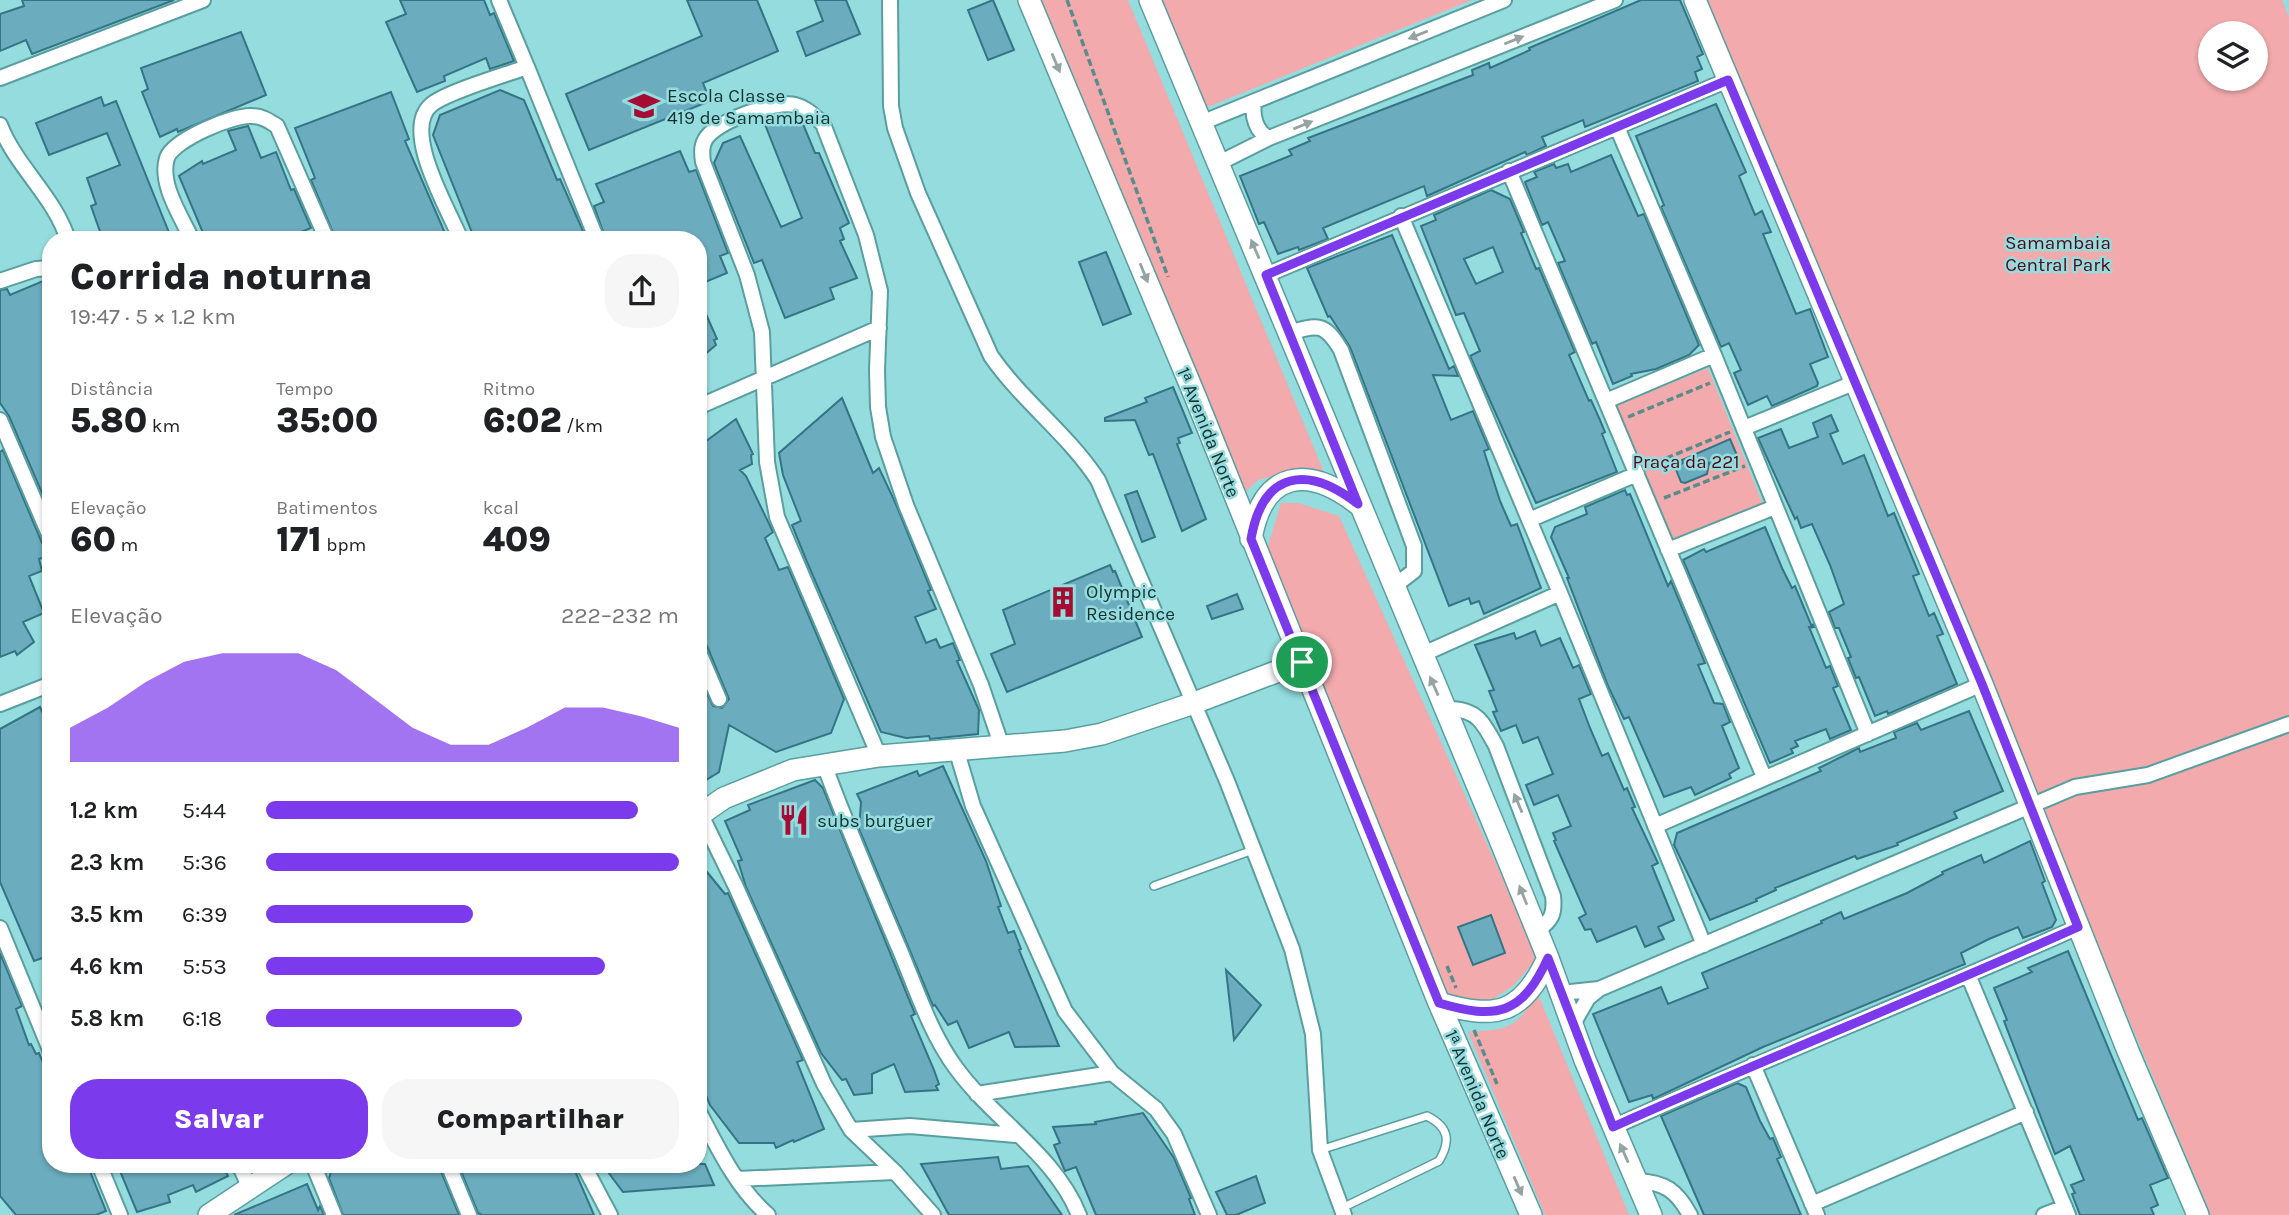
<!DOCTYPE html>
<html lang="pt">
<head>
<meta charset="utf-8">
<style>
	body { margin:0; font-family:Karla,sans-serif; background:#f6f6f6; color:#202124; height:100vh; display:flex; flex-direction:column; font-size:26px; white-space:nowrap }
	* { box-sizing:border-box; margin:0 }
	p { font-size:23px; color:#757577 }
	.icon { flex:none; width:38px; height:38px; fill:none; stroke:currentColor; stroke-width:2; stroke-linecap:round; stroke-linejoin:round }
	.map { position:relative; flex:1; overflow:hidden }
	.panel { position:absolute; left:42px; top:231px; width:665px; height:942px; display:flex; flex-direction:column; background:#fff; border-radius:28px; box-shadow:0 2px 5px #0004 }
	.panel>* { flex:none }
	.tools { position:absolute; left:2198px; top:21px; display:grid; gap:14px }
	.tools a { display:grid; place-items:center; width:70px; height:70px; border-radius:50%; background:#fff; box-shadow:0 2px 5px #0004; font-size:35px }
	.pin { position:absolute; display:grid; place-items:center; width:60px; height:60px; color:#fff; margin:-30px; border:4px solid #fff; border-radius:50%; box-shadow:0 2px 7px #0007 }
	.round { display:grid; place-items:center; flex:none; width:74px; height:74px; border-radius:28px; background:#f6f6f6 }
	.headline { display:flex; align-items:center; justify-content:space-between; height:119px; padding:0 28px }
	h1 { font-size:38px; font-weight:800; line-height:52px }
	.figures { display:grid; grid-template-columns:repeat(3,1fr); gap:10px; height:119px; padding:7px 28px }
	.figures div { display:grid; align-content:center }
	.figures b { font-size:35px; font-weight:800 }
	.figures small { font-size:19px; font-weight:400 }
	.figures p { font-size:19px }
	.chart { height:196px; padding:14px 28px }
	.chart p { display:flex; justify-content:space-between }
	.chart svg { width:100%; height:126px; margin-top:7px; fill:#7c3aed; opacity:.7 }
	.cta { display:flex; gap:14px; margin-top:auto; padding:14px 28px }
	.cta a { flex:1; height:80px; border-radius:28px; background:#7c3aed; color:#fff; font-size:28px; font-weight:800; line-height:80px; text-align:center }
	.cta a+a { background:#f6f6f6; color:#202124 }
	ul { padding:0 28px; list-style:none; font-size:23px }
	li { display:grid; grid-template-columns:112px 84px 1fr; align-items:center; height:52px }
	li i { height:18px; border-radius:9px; background:#7c3aed }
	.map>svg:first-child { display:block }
	.green { fill:#f2aaac; fill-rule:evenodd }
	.building { fill:#6bacbe; stroke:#337585; stroke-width:2; fill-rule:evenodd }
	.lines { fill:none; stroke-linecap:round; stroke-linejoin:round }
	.lane-casing { stroke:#599fa0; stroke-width:10 }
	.street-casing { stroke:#599fa0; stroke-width:18 }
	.secondary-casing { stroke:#599fa0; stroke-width:24 }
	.path { stroke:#598c8d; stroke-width:3.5; stroke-dasharray:7 3.5; stroke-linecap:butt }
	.lane { stroke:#fff; stroke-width:7 }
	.street { stroke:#fff; stroke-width:14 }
	.secondary { stroke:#fff; stroke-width:21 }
	.oneway { fill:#95a3a3 }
	.route-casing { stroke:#fff; stroke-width:14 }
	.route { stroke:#7c3aed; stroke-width:9 }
	.labels { text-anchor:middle; stroke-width:5; stroke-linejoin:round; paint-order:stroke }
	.poi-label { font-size:19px; fill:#143232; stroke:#95dcde; text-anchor:start }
	.park-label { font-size:19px; fill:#520816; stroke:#95dcde }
	.street-label { font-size:19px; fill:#143232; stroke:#95dcde }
</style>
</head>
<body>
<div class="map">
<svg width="2289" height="1215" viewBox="0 0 2289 1215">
	<rect width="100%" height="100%" fill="#95dcde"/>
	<path class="green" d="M1039,0H1128L1326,477L1290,472L1258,480L1241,496Z
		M1161,0H1472L1205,108Z
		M1701,0H2282L2289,17V1215H2211ZM2210,33H2256V79H2210Z
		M1708,368L1766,512L1664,554L1606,410Z
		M1281,503H1298L1339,516L1538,957L1513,986L1493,999L1444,1003L1266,553Z
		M1538,994L1629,1215H1545L1468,1032C1512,1029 1513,1029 1538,994Z"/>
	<path class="building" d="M22,0H174L32,54L26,40L0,51V14L24,6Z
		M400,0H484L490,15L494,13L514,61L490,69L486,58L444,76L445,81L417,92L386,22L406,14Z
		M687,0H757L778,51L703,83L710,101L589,150L566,94L702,36Z
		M815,0H846L860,34L806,56L797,32L823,21Z
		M993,0L1014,50L988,60L968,10Z
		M1641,0H1680L1703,54L1697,57L1702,69L1695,72L1698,81L1585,127L1583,120L1542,137L1546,146L1527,155L1525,152L1427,196L1424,186L1323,228L1328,239L1299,250L1298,247L1278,254L1264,222L1259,224L1240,176L1292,155L1289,150L1310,141L1308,138L1473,75L1472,70L1489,63L1490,68L1530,50L1529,48Z
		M241,32L266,95L178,132L177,129L160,137L142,92L148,89L141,68Z
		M500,90L524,100L557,180L560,179L587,240H475L433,135L440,115Z
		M391,92L409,139L405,141L448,240H336L311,180L315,178L295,128Z
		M101,97L104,106L116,101L172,240H103L91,206L96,204L87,178L120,165L107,133L49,155L36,123Z
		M1716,104L1746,172L1739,176L1755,215L1762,211L1771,232L1763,234L1796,314L1810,309L1828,357L1810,364L1818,383L1817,386L1772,406L1767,396L1748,405L1734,373L1741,370L1729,343L1721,347L1661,207L1664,205L1636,136Z
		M791,115L801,119L815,153H819L849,223L840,228L844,239L840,241L857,278L830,288L834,299L785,318L762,260L754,263L714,163L723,143L740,136L781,227L802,218L764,122Z
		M248,126L261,158L276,152L291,190L294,189L311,228L301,232L304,240H206L179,176L202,161L203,164L236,150L228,131Z
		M680,151L689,172L696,170L728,253L720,256L727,273L698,285V240H606L594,206L604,202L596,184Z
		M1611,155L1638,216L1644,214L1699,345L1689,355L1656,369L1631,374L1632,376L1613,384L1596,342L1592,344L1558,263L1565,261L1548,222L1542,225L1525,182L1537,177L1534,172L1554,164L1556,168L1568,164L1571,172Z
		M1491,190L1510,199L1524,232L1521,233L1524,240L1536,269L1539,268L1575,352L1569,355L1589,401L1591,400L1600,420L1605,432L1602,434L1617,472L1536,503L1470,356L1480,351L1464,313L1456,315L1421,226L1436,220L1434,215ZM1493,247L1503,272L1476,284L1464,259Z
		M1392,235L1449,369L1454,366L1458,376L1433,375L1451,420L1473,411L1489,449L1484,451L1500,501L1511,526L1517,524L1541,588L1484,614L1479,601L1471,604L1469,598L1449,606L1350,347L1330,316L1328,317L1307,268Z
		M1106,252L1131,314L1103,325L1079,262Z
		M43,281L51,284V514L9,416L0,403V290L7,289L10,295Z
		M698,296L717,339L714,340L716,345L698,360Z
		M1173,387L1192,433L1178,438L1180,443L1177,444L1206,519L1182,531L1153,454L1149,455L1135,420L1105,421V418L1147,402L1145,398Z
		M842,398L873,473L879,468L895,502L931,590L928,591L936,609L915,617L926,643L936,639L940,648L953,643L960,660L957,661L979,710L978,734L930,739L929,736L906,738L881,732L807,562L792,525L801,521L783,475L779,453Z
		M1831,415L1838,431L1830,434L1843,464L1864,455L1888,516L1894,513L1919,574L1913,576L1929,616L1934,613L1943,634L1937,636L1957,684L1888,714L1887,711L1875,716L1859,677L1856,678L1848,658L1851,657L1839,628H1835L1829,612L1844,604L1830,565L1812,524L1801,528L1797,517L1795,519L1758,438L1781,429L1789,448L1818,437L1813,423Z
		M736,419L753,454L751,455L752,464L740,470L746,476L773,532L765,538L779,570L788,567L844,699L831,733L776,752L729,725L719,772L698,785V675L713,706L722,708L729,699L707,646L698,640V447Z
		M1730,439L1739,460L1720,468L1709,463L1707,474L1685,483L1681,482L1675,467L1683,463L1682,460Z
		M3,450L42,543L51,549V555L39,559L42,571L29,576L44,613L23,622L34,642L17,655L15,651L0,657V452Z
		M1625,490L1627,495L1630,494L1668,586L1671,581L1705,663L1698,665L1714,703L1723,704L1730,722L1722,726L1739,768L1729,774L1731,778L1695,795L1691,787L1664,797L1629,717L1624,719L1608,686L1567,578H1569L1551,537L1555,527L1587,514L1585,507Z
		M1137,491L1155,537L1142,542L1125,495Z
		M1765,527L1782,568L1792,588L1795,586L1812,627L1813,625L1814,627H1809L1826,668L1830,666L1838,686L1833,688L1851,730L1830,739L1826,729L1795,741L1798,746L1791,749L1793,753L1770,763L1683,560L1704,549L1706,552Z
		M1110,565L1113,572L1115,571L1142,637L1007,692L991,654L1015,644L1003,610Z
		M1237,594L1243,609L1212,619L1207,606Z
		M1535,631L1541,646L1560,638L1573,668L1579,665L1591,694L1579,699L1590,728L1602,756L1608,753L1624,790L1627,788L1635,807L1632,808L1658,863L1652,866L1674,920L1658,927L1664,939L1647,946L1645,947L1636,926L1597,942L1591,929L1585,930L1579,918L1586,914L1554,841L1556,840L1553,833L1571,826L1558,795L1534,805L1526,785L1553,774L1538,737L1523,743L1516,725L1501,731L1493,712L1497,711L1489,691L1494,690L1475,645L1514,633L1516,639Z
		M40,707L51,732V955L34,961L0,882V729Z
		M1969,711L2003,791L1954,812L1957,818L1897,843L1898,845L1857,859L1855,856L1775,888L1776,890L1756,899L1757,901L1710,920L1674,845L1677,833L1821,771L1819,768L1859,748L1860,752L1896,738L1894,732L1917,723L1921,730Z
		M943,766L986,861L1001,906L998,907L1008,933L1014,931L1021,949L1019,950L1059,1046L1015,1047L1009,1032L969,1048L957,1021L948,1025L935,1005L933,1006L869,853L859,829L861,802L857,794L917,771L919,776Z
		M815,780L823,788L915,1014L911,1016L934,1070L939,1084L936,1086L938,1090L905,1092L894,1064L872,1074V1093L854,1095L846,1079L842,1080L821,1053L746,887L738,861L742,860L725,821L750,810L748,805Z
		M2030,841L2045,881L2042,883L2056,920L2052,927L2023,938L2018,927L1989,939L1961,953L1965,964L1763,1047L1653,1099L1652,1095L1629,1102L1593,1014L1661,987L1668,1004L1708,988L1702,973L1822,923L1821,921L1841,912L1844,919L1907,893L1943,874L1942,872L1981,855L1984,863Z
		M698,861L725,894L728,893L803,1060L797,1062L824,1129L794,1142L793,1140L776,1148L774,1143H739L710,1105L698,1077Z
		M1491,915L1505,953L1473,965L1458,927Z
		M2068,951L2138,1120L2142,1118L2168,1178L2150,1185L2158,1205L2151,1208L2154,1215H2080L2072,1194L2075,1193L2071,1185L2084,1180L2070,1146L2055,1154L2004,1021L2007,1020L1994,988L2032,972L2028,968Z
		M0,953L22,1006L16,1009L29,1045L31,1044L36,1054L39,1053L49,1077L45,1079L51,1093V1164H87L106,1211L96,1215H16L0,1196Z
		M1226,970L1261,1005L1234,1040Z
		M1737,1083L1746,1087L1760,1121L1770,1139L1773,1138L1781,1157L1777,1159L1801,1215H1704L1661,1116Z
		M1143,1113L1174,1158L1191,1198L1189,1199L1195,1215H1096L1076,1167L1065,1171L1054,1145L1060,1143L1053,1127L1096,1124L1095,1122Z
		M998,1157L1001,1169L1028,1166L1062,1215H949L921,1164Z
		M122,1164H222L228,1176L196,1192L193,1185L168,1195L170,1202L137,1212L120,1171L125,1169Z
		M334,1164H438L459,1215H343L329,1178Z
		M458,1164H572L594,1215H482L478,1213Z
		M602,1164H705L714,1185L623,1192Z
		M1256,1176L1265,1203L1236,1215H1227L1216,1192Z
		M307,1184L318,1210L320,1206L324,1215H234Z"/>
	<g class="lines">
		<defs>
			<path id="lane" d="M1154,886L1253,850
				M1320,1150L1427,1116C1449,1127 1451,1141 1439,1161L1342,1208"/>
			<path id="street" d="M499,0L527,67
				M890,0L891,106L895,128L918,193L991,356C1023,402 1067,433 1098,480L1227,781L1292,949L1313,1034L1320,1150L1344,1215
				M0,78L203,0
				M1254,103C1252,116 1256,132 1269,138
				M1201,123L1504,0
				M0,125C16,167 55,197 68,240
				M1617,127L1714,355L1868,734
				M1219,163L1269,138L1615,0
				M1509,171L1764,777
				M1401,216L1560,593L1704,945
				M192,240C181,216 159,184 167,158C173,140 234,114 252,116C262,116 269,121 277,126L327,240
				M461,240C449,210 401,131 431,105C446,92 505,75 527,67L597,240
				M1266,275L1728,80
				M0,281L36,269L51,268
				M1289,333C1318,324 1325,323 1341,350L1414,546V571L1393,587
				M1606,401L1714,355
				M698,407L879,328
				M0,420L51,539
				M1744,428L1856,382
				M1529,520L1637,474
				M1668,550L1775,507
				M698,650L719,699
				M1421,655L1560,593
				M0,704L51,684
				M1446,713L1452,709C1478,710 1484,724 1496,746L1553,896C1555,914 1552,920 1537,931
				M957,752L973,806L1065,1011L1112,1073L1156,1109L1174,1134L1209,1215
				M879,756L777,517L767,462L762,332L747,275L703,162C702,155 701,147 705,140C715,121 776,100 795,105C807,108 814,116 823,124L866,235L880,291L877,370L878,407L883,437L906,505L981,685L1002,747
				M824,764C847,827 873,887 899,948C916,988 930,1033 956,1068C994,1120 1055,1155 1079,1215
				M701,815L736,887L824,1084L851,1130L895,1172L933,1215
				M1655,826L1982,684
				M0,928L51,1052
				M1969,977L2068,1215
				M1561,993L1599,989L2075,787L2148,775L2289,724
				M1573,1024L1588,998L1598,990
				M1753,1065L1817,1215
				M977,1094L1112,1073
				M698,1110C718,1148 736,1187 768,1215
				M1613,1127C1767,1058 1924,996 2078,927
				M851,1130L910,1126L1016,1135
				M99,1164L120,1215
				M239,1164L249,1186
				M313,1164L334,1215
				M448,1164L469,1215
				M583,1164L610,1215
				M737,1179L895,1172
				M1637,1181C1665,1182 1677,1191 1690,1215
				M1812,1204L2026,1112
				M2044,1215L2065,1207"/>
			<path id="secondary" d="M1029,0L1195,396L1439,1003L1531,1215
				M1150,0L1498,835L1548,958L1585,1060L1651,1215
				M1695,0L1982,684L2128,1051L2198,1215
				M1251,539C1263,470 1308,465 1358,504
				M698,816L724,798L793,770L879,756L1065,741L1102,734L1194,703L1302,662
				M1439,1003C1497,1020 1522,1014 1548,958
				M209,1215L286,1164"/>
		</defs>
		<use href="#lane" class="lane-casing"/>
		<use href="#street" class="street-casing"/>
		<use href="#secondary" class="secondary-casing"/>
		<path class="path" d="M1067,0L1168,277
			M1628,417L1710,383
			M1647,466L1730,432
			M1664,498L1745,466
			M1447,966L1456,988
			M1474,1030L1497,1084"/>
		<use href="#lane" class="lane"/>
		<use href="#street" class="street"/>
		<use href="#secondary" class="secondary"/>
	</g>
	<defs><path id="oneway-solid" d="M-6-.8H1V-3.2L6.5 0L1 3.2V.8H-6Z" transform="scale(1.75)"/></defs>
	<g class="oneway">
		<use href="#oneway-solid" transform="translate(1418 35) rotate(158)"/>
		<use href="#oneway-solid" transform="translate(1514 40) rotate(-22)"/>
		<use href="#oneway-solid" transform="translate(1056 63) rotate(67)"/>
		<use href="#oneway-solid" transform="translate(1303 125) rotate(-22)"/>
		<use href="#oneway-solid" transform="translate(1255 249) rotate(-113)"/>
		<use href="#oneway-solid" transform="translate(1144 273) rotate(68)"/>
		<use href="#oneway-solid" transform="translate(1434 686) rotate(-114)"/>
		<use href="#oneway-solid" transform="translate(1518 803) rotate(-113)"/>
		<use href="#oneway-solid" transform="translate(1523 895) rotate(-112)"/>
		<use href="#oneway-solid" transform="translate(1624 1153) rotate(-114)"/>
		<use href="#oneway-solid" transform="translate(1518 1186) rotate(67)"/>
	</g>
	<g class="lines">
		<defs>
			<path id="route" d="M1728,80L1982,684L2078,927C1924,996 1767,1058 1613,1127L1548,958C1522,1015 1497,1020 1439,1003L1251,539C1263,470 1308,465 1358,504L1266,275Z"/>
		</defs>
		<use href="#route" class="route-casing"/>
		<use href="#route" class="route"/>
	</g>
	<defs>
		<symbol id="school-bare" viewBox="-9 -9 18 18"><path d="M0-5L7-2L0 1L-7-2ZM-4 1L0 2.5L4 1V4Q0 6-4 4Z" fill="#a60c33" stroke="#95dcde" stroke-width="2.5" paint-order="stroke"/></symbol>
		<symbol id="building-bare" viewBox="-9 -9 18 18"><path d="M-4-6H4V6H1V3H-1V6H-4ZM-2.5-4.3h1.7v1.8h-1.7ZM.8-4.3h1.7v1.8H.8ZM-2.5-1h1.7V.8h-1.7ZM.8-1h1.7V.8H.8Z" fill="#a60c33" stroke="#95dcde" stroke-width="2.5" paint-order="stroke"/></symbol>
		<symbol id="restaurant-bare" viewBox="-9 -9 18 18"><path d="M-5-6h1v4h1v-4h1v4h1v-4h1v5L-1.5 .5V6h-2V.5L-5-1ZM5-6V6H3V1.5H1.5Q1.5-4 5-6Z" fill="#a60c33" stroke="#95dcde" stroke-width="2.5" paint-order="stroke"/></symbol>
	</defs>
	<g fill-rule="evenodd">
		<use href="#school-bare" x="622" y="84" width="44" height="44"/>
		<use href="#building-bare" x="1041" y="580" width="44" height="44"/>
		<use href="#restaurant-bare" x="772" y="798" width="44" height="44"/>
	</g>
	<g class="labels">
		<g class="poi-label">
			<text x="667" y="102">Escola Classe<tspan x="667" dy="22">419 de Samambaia</tspan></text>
			<text x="1086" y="598">Olympic<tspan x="1086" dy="22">Residence</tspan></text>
			<text x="817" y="827">subs burguer</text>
		</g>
		<g class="park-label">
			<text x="2058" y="249">Samambaia<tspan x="2058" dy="22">Central Park</tspan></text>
			<text x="1686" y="468">Praça da 221</text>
		</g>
		<g class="street-label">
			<text transform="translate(1209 432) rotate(68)" y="7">1ᵃ Avenida Norte</text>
			<text transform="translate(1478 1094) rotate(67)" y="7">1ᵃ Avenida Norte</text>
		</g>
	</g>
</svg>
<div class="tools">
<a><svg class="icon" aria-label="layers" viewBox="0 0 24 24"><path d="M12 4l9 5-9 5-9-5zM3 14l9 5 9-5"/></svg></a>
</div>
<div class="pin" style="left:1302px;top:662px;background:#1e9e55"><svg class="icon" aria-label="arrive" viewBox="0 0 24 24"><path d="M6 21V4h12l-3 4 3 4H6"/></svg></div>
<section class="panel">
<div class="headline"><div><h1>Corrida noturna</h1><p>19:47 · 5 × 1.2 km</p></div><a class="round"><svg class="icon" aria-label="share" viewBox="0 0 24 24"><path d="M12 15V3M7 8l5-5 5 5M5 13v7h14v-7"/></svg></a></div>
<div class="figures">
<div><p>Distância</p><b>5.80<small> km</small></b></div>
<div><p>Tempo</p><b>35:00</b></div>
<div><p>Ritmo</p><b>6:02<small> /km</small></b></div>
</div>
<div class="figures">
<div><p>Elevação</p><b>60<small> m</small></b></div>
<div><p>Batimentos</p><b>171<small> bpm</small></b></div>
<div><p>kcal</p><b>409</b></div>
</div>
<div class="chart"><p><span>Elevação</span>222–232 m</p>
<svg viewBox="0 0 160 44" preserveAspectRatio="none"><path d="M0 44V32L10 25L20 16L30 9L40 6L50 6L60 6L70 12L80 22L90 32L100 38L110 38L120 32L130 25L140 25L150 28L160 32V44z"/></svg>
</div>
<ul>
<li><b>1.2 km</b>5:44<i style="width:90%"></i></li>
<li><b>2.3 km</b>5:36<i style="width:100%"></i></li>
<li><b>3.5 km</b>6:39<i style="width:50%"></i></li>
<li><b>4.6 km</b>5:53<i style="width:82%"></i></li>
<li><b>5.8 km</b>6:18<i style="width:62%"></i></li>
</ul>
<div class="cta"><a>Salvar</a><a>Compartilhar</a></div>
</section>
</div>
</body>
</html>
